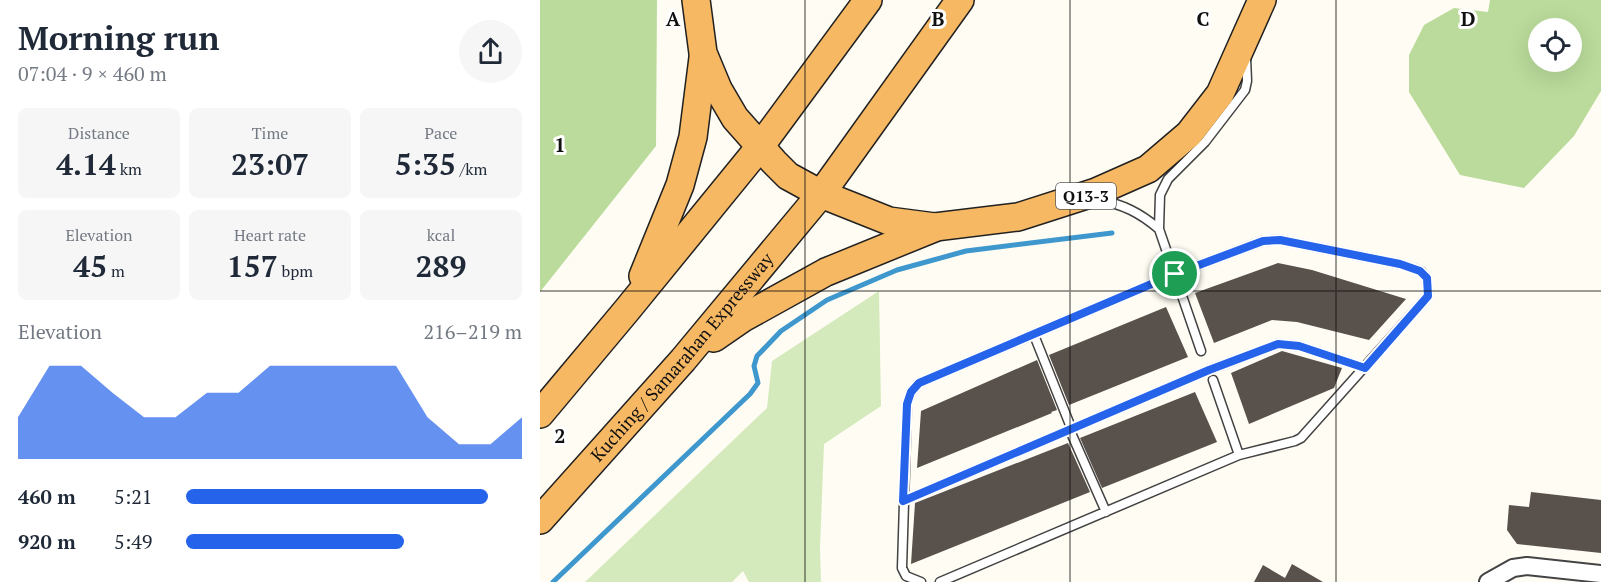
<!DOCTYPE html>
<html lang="en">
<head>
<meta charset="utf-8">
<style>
	body { margin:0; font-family:"PT Serif",serif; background:#f6f6f7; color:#1f2937; height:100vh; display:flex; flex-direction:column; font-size:22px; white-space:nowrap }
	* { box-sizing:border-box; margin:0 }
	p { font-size:20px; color:#747a83 }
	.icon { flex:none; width:33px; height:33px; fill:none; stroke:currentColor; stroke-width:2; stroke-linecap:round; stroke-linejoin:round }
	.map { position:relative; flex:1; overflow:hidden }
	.side { display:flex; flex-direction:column; background:#fff; width:540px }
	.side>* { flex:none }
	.buttons { position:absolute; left:988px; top:18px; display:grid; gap:12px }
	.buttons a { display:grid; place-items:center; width:54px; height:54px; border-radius:50%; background:#fff; box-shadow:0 6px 24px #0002; font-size:30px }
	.pin { position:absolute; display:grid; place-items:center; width:51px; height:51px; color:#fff; margin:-26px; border:3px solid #fff; border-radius:50%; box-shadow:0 2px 6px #0007 }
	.round { display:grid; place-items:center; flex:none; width:63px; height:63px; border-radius:32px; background:#f6f6f7 }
	.head { display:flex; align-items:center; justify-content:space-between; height:102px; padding:0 18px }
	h1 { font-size:33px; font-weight:800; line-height:45px }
	.figures { display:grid; grid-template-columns:repeat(3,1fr); gap:9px; height:102px; padding:6px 18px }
	.figures div { display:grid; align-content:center; border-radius:9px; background:#f6f6f7; text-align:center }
	.figures b { font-size:30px; font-weight:800 }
	.figures small { font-size:16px; font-weight:400 }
	.figures p { font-size:16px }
	.chart { height:168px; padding:12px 18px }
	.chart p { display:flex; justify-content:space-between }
	.chart svg { width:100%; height:108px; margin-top:6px; fill:#2563eb; opacity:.7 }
	ul { padding:0 18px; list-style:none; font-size:20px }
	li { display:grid; grid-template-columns:96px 72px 1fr; align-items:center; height:45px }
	li i { height:15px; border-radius:8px; background:#2563eb }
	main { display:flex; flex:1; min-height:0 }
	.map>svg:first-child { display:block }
	.green { fill:#d5eabc }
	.forest { fill:#badb9b; fill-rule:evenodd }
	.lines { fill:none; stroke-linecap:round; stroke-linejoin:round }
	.stream { stroke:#3e98ce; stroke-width:5 }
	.building { fill:#59514c }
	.service-casing { stroke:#434343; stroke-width:11 }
	.minor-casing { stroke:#434343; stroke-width:20 }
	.trunk-casing { stroke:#212121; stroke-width:30 }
	.service { stroke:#fff; stroke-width:8 }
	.minor { stroke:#fff; stroke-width:16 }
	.trunk { stroke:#f6b863; stroke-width:27 }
	.route-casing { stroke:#fff; stroke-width:12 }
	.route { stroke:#2563eb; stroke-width:8 }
	.grid { fill:none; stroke:#101010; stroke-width:1.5; stroke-opacity:0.55 }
	.labels { text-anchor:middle; stroke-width:6; stroke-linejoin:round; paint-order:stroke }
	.shield { fill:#fff; stroke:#585858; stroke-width:1.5 }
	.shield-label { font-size:16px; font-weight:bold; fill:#101010 }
	.street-label { font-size:18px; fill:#101010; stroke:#fff }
	.grid-label { font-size:20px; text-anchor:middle; font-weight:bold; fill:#101010; stroke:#fff; stroke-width:6; stroke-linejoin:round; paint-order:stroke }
</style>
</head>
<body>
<main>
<section class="side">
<div class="head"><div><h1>Morning run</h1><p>07:04 · 9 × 460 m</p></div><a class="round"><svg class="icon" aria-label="share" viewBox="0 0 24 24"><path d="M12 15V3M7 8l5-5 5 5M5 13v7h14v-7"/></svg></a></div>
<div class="figures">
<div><p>Distance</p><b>4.14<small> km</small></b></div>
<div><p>Time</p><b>23:07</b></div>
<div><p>Pace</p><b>5:35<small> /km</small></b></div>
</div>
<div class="figures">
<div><p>Elevation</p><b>45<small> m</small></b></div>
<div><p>Heart rate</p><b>157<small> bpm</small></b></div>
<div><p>kcal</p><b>289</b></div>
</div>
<div class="chart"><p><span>Elevation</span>216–219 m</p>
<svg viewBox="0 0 160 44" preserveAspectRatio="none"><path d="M0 44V27L10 6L20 6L30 17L40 27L50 27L60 17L70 17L80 6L90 6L100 6L110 6L120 6L130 27L140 38L150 38L160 27V44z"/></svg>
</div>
<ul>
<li><b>460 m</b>5:21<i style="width:90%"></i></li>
<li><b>920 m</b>5:49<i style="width:65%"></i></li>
</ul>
</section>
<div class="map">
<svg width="1061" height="582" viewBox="0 0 1061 582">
	<rect width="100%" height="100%" fill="#fffcf3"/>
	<path class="green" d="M339,291L341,406L284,444L280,548L281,582H209L203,571L192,582H45L227,408L232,361Z"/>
	<path class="forest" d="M0,0H117L116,146L0,292Z
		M950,0H1061V91L1034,136L984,188L920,175L869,92V55L884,25L914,8L948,12ZM1032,28V62H999V28Z"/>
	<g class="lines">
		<path class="stream" d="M13,582L210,394L218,383L214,366L217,356L241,331L287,300L357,270L426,251L572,233"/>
	</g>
	<path class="building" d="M738,263L772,270L866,299L829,340L757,322L732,320L674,343L655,293Z
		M626,307L648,357L529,405L509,355Z
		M742,351L802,368L794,388L709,424L691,373Z
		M497,360L517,410L511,412L512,413L377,468L381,411Z
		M655,392L677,442L562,488L540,438Z
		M528,443L550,492L371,564L375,503Z
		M991,492L1061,500V553L977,544L967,530L969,505L989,507Z
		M752,564L783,582H714L723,565L745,578Z"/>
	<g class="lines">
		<defs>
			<path id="service" d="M558,200C583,204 600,213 619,229
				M494,335L530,425
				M661,351L619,229L620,195L628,179L665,142L705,90L707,81L706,58
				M673,380L699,455
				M532,435L566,512
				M363,501L669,370L738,344L759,346L825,368
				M381,582L366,576L362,568L367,404L371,392L379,383L635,274L723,241L740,240L860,264L881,271L887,278L888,296L761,438L755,441L699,455L400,582"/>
			<path id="minor" d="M948,582L973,568L987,566L1061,574"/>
			<g id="trunk">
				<path d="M156,0L163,53L178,89L195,118L234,162L248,176L281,194L349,221L395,227L478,217L556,192L608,169L649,134L680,94L722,0"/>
				<path d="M103,276L140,185L153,137L163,58"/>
				<path d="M174,338L203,318L286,272L394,228"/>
				<path d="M0,414L87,310L219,148L328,0"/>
				<path id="s1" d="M0,520L143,360L281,194L420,0"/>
			</g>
		</defs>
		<use href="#service" class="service-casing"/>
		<use href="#minor" class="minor-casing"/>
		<use href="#trunk" class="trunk-casing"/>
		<use href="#service" class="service"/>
		<use href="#minor" class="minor"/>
		<use href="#trunk" class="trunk"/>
	</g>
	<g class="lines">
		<defs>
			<path id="route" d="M740,240L860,264L880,271L887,278L888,296L825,368L759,346L738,344L669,370L363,501L367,404L371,392L379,383L635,274L723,241Z"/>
		</defs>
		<use href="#route" class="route-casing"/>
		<use href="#route" class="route"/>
	</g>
	<path class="grid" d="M265,0V582M530,0V582M796,0V582M0,291H1061"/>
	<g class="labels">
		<rect class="shield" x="516" y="183" width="60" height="26" rx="4.5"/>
		<g class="shield-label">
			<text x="546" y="202">Q13-3</text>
		</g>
		<g class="street-label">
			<text dy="6" stroke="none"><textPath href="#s1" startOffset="216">Kuching / Samarahan Expressway</textPath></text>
		</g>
	</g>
	<g class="grid-label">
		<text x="133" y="26">A</text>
		<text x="398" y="26">B</text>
		<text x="663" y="26">C</text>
		<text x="928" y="26">D</text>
		<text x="20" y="152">1</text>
		<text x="20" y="443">2</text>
	</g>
</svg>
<div class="buttons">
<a><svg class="icon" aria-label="locate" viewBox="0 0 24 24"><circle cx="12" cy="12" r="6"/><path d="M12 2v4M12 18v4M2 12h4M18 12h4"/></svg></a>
</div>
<div class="pin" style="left:635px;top:274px;background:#1e9e55"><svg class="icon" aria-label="arrive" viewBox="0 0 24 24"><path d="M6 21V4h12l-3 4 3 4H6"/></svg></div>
</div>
</main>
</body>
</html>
